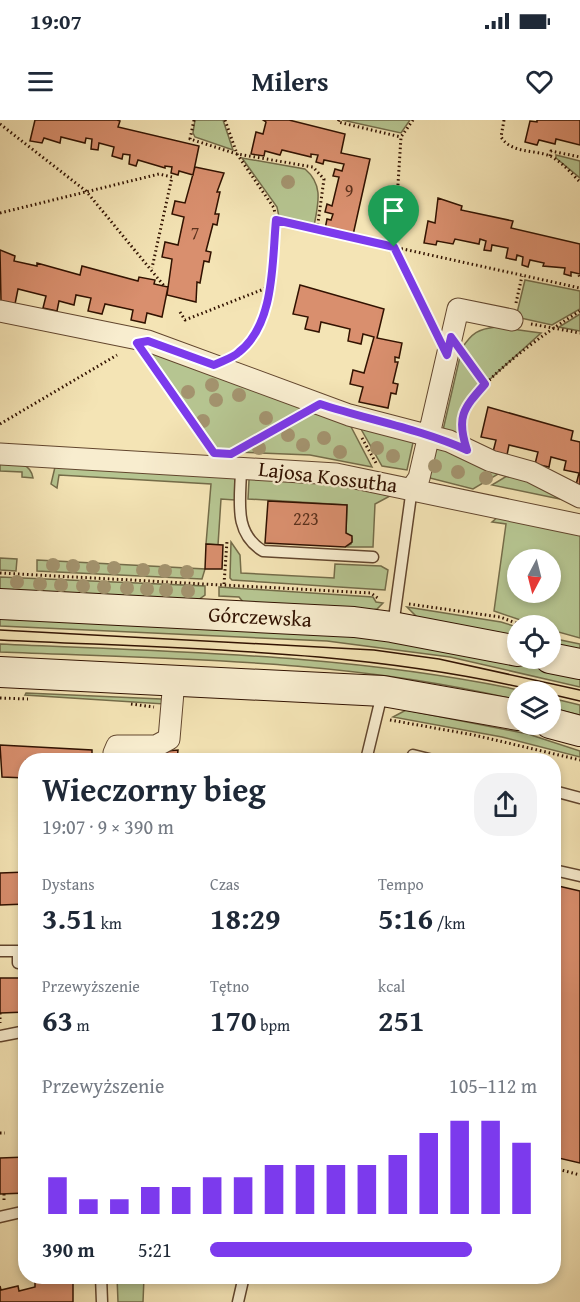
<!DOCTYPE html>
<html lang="pl">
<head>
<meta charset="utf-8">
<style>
	body { margin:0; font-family:"Gentium Book Plus",serif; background:#f2f2f3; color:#1f2937; height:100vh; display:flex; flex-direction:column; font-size:22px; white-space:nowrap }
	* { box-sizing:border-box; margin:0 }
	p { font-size:20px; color:#747a83 }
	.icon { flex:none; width:33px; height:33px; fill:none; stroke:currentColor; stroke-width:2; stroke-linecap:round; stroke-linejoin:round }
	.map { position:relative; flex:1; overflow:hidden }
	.details { position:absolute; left:18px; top:633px; width:543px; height:531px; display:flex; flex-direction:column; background:#fff; border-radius:24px; box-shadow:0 3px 9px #0003 }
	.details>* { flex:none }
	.needle { width:39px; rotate:187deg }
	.buttons { position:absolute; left:507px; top:429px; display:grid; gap:12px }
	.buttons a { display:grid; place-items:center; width:54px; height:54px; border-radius:50%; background:#fff; box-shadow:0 3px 9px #0003; font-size:30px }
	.pin { position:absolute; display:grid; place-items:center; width:51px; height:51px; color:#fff; margin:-62px -26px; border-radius:50% 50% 50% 0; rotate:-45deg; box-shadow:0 0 6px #0007 }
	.pin .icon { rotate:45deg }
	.round { display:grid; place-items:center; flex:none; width:63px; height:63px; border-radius:24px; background:#f2f2f3 }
	.overview { display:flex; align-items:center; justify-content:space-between; height:102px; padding:0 24px }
	h1 { font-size:33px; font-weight:700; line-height:45px }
	.metrics { display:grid; grid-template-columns:repeat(3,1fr); gap:9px; height:102px; padding:6px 24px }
	.metrics div { display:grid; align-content:center }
	.metrics b { font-size:30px; font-weight:700 }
	.metrics small { font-size:16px; font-weight:400 }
	.metrics p { font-size:16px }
	.chart { height:168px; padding:12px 24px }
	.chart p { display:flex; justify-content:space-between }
	.chart svg { width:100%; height:108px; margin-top:6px; stroke:#7c3aed; stroke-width:6 }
	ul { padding:0 24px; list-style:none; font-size:20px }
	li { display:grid; grid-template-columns:96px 72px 1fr; align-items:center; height:45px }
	li i { height:15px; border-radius:8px; background:#7c3aed }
	.status { display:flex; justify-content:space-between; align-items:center; height:42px; padding:0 30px; background:#fff; direction:ltr }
	.status svg { height:16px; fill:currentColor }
	header { display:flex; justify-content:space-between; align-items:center; height:78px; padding:0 24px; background:#fff; font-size:27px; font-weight:700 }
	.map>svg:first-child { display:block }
	.green { fill:#b6c591; stroke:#746c49; stroke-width:1.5; fill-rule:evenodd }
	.building { fill:#d98f6e; stroke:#311201; stroke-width:1.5 }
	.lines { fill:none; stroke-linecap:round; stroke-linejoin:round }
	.lane-casing { stroke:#62462e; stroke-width:13 }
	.street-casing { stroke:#62462e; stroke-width:23 }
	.secondary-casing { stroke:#311201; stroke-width:32 }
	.path { stroke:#311201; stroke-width:3; stroke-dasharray:1.5 3; stroke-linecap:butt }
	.lane { stroke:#f8edcf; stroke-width:10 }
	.street { stroke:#f8edcf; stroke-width:21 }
	.secondary { stroke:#f8edcf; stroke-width:30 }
	.tram { stroke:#311201; stroke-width:1.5 }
	.tree { fill:#a3936e }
	.route-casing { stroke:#fff; stroke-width:12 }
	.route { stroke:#7c3aed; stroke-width:8 }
	.labels { text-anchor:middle; stroke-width:4.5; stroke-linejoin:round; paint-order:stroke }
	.number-label { font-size:18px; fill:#5b311c }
	.street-label { font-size:21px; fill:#311201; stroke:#f8edcf }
</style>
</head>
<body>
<div class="status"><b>19:07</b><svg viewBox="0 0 49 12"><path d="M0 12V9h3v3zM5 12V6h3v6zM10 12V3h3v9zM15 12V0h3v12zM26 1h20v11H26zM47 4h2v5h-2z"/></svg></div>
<header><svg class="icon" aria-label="menu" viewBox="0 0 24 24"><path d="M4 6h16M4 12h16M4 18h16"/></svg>Milers<svg class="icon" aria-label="heart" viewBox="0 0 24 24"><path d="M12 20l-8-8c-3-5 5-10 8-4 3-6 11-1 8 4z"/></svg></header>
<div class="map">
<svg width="580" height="1182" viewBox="0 0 580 1182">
	<rect width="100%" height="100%" fill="#f4e4b5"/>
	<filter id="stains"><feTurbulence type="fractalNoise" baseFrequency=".00333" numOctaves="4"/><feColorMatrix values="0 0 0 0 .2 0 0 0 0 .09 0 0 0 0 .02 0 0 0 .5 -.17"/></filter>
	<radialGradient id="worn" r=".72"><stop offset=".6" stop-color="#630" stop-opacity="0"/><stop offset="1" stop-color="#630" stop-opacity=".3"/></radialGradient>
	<path class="green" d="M195,0H223L233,30L195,17L193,13Z
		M342,0H410L401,13Z
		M556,35L580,41V58L556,38Z
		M242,38L305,49C324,65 318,84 314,106L279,97L277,87Z
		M525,160L580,171V189L552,205L516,197Z
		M580,194V211L559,207Z
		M496,207L541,213L467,280L459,301L461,322L443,310L462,228C472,213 478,209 496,207Z
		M146,229L311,286L228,331H216Z
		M318,290L348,301L372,347L310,335L238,332Z
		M357,302L414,318L407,350L382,346Z
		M436,325L505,350L473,369L426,357Z
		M0,342C15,343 30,341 33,358L22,357V352L0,351Z
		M55,347L235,358V380L221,379L218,425L206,424L211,364L59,355L57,368L51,364Z
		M512,353L579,383L492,365Z
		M252,355L322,359L390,376L375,384L373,427H345L351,424L352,419L346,413L347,385L248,379L249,360Z
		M499,396L580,411V518L551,510L550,506L535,505L494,491L506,404L492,402ZM518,440H550V472H518Z
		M231,422L240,435L241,453L334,458L335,444L381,446L388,450L385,470L232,460L230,458Z
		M0,438L17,439L16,451L0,450Z
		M37,440L205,449L202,459L37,451Z
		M0,457L205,466V475L198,480L0,472Z
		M219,467L373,477L376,482L383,483L377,489L368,491L244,483L239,477L219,476Z
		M407,487L501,502L517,507V518L419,499Z
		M0,498C109,503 219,505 328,513C413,520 498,537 580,558V567L450,537L327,521L0,506Z
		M551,518L580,524V533L551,526Z
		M0,524C176,532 351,534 524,571L518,572L517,580C348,539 173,539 0,532Z
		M26,573L161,579L164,584L25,575Z
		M551,578L580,585V595L551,588Z
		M406,590L528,614L580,631V637L502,617L393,597Z
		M117,1157H144L143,1182H118Z"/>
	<path class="building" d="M35,0H117L120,1L118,7L199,26L193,55L179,51L178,55L171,53L172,47L165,46V48L138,40L136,46L129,44L130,35L123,34L122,39L112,36L114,27L99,23L98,30L91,29L92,19L86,18L85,23L61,17L60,23L44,18L42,23L30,21Z
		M263,0H289L345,14L341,33L370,39L353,115L325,109L327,99L331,100L333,94L325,92L327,84L332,86L339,57L333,56L335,49L342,51L344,44L324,40L323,44L316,42L318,35L311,34V37L282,30L280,35L265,31L264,36L251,34L256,12L263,14L266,2Z
		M537,0H580V25L556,19L555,24L539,20L537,25L525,22L530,1L537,2Z
		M195,47L224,53L217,72H220L215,94H219L217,105L213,104L206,131L211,132L209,142L204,141L200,163L197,162L196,182L167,175L172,139L162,137L165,122L178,125L184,97L172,94L175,81L185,83Z
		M438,78L462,86L461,90L513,101L511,108L580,124V154L571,152V156L564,154L565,148L543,146L544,143L530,140L528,147L522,145L523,137L517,135L516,140L506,138L508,128L492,125L491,131L484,130L486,121L480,119L479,124L455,119L453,124L437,121L436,125L424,123L428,101L435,103Z
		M0,130L15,136L14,141L37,146V143L80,155L82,146L138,161L139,157L155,160L154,164L168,167L162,197L147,193L145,203L131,200L133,190L105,184L102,194L88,191L91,178L76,175L74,185L59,181L57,191L43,188L46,176L18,169L15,184L1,181Z
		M300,165L384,189L377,218L402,223L399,238L395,237V242H398L393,263L398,264L396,274L391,273L388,288L359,282L363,267L350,264L353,250L364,253L374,217L363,214L361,224L348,221L350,209L321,202L319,212L305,209L308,197L293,194Z
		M488,287L573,311L571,320L580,322V366L576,365L579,353L564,350L566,341L551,337L549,347L535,344L538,332L509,325L507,335L493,332L496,320L481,317Z
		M268,381L347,385L346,413L352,416V422L345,427L265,423Z
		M206,424L223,425L222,449H205Z
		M0,625L92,630V640H26V658L2,657Z
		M178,630L177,640H132V634Z
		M26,752V784L0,785V753Z
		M554,765L580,771V1043L554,1037Z
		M0,858H26V892L0,893Z
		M26,1037V1073L0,1074V1038Z
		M35,1156H73V1182H0V1166L1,1170L18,1166L19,1171L35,1167Z"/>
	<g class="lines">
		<defs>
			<path id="lane" d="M241,347C241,379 232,412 263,431L373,437
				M393,506L412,368
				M366,640L382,574
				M411,640L413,635L433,640
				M554,671L580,678
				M554,750L580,756
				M0,831H26
				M18,831V843
				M0,916L26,911
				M0,1097L26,1091
				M101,1156L102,1182
				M238,1182L244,1156"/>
			<path id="street" d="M0,191L148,221L349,295L449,321L491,341L531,352L580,377
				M0,334L336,354L580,405
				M412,368L419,358L458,189L512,200
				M114,633L117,626H156L169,619L174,560"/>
			<path id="secondary" d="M0,484L354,502L392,507L518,531
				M550,538L580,544
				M0,552L383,571L518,595
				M550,603L580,611"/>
		</defs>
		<use href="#lane" class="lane-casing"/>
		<use href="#street" class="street-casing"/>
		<use href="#secondary" class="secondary-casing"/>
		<path class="path" d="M194,0L190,19L237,34L313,47L324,59L317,110
			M225,0L237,34L274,88L276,101L580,168
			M339,0L338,2L401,17
			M413,0L401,17L394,127L433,207
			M504,0L501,17C512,34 533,29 550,36C561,41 572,54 580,62
			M0,4L86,71L165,167
			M550,36L551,31L580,37
			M0,93L159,54L172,57L152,148
			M579,155L580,158
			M516,183L522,156
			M180,192L185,200L269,167L276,101
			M531,204L580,213
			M237,233L260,208L269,167
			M467,239L485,264
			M152,243L210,327
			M0,304L117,235
			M461,305C464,268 549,210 580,191
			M362,318L376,343
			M240,329L297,297
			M0,453L371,473L379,479
			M224,464L227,421
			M409,484L500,497L524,506
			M0,578L28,579
			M131,584L154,587
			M390,600L474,615L580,640
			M0,893V903
			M0,1013H5
			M554,1048L580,1055
			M4,1074V1082
			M219,1157V1156"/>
		<use href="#lane" class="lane"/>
		<use href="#street" class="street"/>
		<use href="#secondary" class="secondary"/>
		<path class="tram" d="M0,510L374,530L439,539L580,570
			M0,520C182,529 363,529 541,572
			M550,574L580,581"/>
	</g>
	<g class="tree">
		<circle cx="288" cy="62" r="7"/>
		<circle cx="212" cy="265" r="7"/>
		<circle cx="188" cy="272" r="7"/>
		<circle cx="239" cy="275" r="7"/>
		<circle cx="216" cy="280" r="7"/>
		<circle cx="266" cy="298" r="7"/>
		<circle cx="203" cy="301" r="7"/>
		<circle cx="288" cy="315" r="7"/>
		<circle cx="324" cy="318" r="7"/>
		<circle cx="303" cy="325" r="7"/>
		<circle cx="259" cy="328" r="7"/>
		<circle cx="377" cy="328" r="7"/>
		<circle cx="340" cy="332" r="7"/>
		<circle cx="393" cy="336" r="7"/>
		<circle cx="435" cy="346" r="7"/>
		<circle cx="458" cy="352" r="7"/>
		<circle cx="486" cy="358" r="7"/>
		<circle cx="53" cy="445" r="7"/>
		<circle cx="73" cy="446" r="7"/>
		<circle cx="93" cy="447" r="7"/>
		<circle cx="114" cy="448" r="7"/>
		<circle cx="143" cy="450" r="7"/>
		<circle cx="165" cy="451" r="7"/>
		<circle cx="187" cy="452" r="7"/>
		<circle cx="17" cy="462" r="7"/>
		<circle cx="40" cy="464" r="7"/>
		<circle cx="61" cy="465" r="7"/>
		<circle cx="83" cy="466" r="7"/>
		<circle cx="104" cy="467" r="7"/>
		<circle cx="127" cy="468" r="7"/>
		<circle cx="147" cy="469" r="7"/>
		<circle cx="166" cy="470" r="7"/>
		<circle cx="188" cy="471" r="7"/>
	</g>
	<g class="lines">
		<defs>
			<path id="route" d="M276,100L394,127L447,235L451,217L485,264C463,289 456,297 467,330C420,309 369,300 320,284L231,334L214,333L137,223L148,221L214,245C222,241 233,238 239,232C275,204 272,142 276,100Z"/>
		</defs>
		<use href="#route" class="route-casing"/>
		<use href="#route" class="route"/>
	</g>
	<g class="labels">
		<g class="number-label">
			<text x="349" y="77">9</text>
			<text x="195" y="119">7</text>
			<text x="306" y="405">223</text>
		</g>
		<g class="street-label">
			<text transform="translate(328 357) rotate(7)" y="7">Lajosa Kossutha</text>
			<text transform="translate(260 497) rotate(3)" y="7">Górczewska</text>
		</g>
	</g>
	<rect width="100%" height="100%" filter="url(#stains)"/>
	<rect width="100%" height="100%" fill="url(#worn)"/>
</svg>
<div class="buttons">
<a><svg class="needle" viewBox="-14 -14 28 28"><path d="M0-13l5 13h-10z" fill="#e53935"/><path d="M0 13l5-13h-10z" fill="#747a83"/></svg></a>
<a><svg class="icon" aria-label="locate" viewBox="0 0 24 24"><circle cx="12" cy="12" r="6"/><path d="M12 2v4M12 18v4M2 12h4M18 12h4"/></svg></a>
<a><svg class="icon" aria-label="layers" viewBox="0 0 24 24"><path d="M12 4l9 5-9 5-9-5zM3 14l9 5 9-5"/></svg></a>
</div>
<div class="pin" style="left:394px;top:127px;background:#1e9e55"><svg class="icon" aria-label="arrive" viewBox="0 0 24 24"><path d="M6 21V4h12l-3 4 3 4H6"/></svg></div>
<section class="details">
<div class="overview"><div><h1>Wieczorny bieg</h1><p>19:07 · 9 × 390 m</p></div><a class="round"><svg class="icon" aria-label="share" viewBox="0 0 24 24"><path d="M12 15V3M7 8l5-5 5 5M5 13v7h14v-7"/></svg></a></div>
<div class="metrics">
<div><p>Dystans</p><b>3.51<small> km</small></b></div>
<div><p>Czas</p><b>18:29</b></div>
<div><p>Tempo</p><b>5:16<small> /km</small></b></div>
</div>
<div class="metrics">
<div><p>Przewyższenie</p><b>63<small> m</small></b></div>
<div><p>Tętno</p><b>170<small> bpm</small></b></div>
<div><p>kcal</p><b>251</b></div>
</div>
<div class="chart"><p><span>Przewyższenie</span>105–112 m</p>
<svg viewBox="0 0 160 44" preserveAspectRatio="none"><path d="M5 44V29M15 44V38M25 44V38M35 44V33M45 44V33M55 44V29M65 44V29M75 44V24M85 44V24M95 44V24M105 44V24M115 44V20M125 44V11M135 44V6M145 44V6M155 44V15"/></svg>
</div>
<ul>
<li><b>390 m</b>5:21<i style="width:80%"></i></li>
</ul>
</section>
</div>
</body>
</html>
